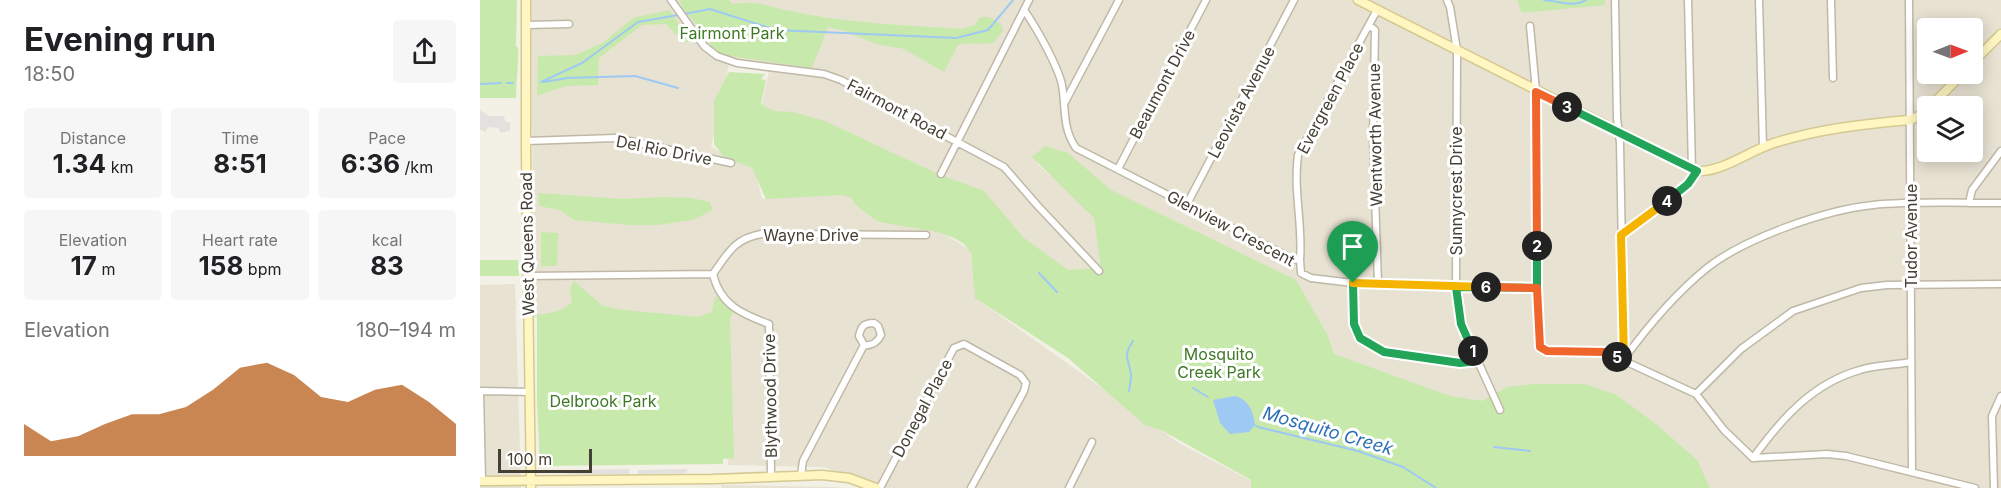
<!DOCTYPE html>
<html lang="en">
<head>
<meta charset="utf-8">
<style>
	body { margin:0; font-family:Inter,sans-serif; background:#f6f6f6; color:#202124; height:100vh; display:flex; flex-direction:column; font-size:22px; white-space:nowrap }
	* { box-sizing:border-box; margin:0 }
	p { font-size:20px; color:#757577 }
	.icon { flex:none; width:33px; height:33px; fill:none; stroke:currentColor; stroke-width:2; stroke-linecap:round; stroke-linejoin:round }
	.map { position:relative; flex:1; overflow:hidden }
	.side { display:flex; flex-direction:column; background:#fff; width:480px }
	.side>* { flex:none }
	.needle { width:39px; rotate:89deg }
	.fabs { position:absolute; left:1437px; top:18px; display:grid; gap:12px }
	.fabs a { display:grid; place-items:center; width:66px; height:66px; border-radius:6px; background:#fff; box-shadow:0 3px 15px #0003; font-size:30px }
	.scale { position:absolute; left:18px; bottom:15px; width:94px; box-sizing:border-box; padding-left:6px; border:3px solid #454034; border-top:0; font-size:16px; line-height:21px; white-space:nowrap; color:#454034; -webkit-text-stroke:4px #fff; paint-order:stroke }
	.pin { position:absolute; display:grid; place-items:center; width:51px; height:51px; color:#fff; margin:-62px -26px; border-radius:50% 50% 50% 0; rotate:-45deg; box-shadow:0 0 6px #0007 }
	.pin .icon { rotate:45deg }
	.km { position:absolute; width:30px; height:30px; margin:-15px; border-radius:50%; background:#222; color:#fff; font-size:16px; line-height:30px; text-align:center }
	.round { display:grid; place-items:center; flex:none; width:63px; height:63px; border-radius:6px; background:#f6f6f6 }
	.headline { display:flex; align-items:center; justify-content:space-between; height:102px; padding:0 24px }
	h1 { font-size:33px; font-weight:700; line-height:45px }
	.figures { display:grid; grid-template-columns:repeat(3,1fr); gap:9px; height:102px; padding:6px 24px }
	.figures div { display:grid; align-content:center; border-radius:6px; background:#f6f6f6; text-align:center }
	.figures b { font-size:26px; font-weight:700 }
	.figures small { font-size:16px; font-weight:400 }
	.figures p { font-size:16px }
	.chart { height:168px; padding:12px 24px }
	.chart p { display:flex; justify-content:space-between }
	.chart svg { width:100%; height:108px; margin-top:6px; fill:#b45309; opacity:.7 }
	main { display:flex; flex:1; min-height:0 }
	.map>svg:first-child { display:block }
	.residential { fill:#e7e2d2; fill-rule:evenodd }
	.green { fill:#c8e9ac }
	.parking { fill:#e3e1dd }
	.water { fill:#9ec9f2 }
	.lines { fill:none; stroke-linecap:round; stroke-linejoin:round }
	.stream { stroke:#9ec9f2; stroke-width:2 }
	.street-casing { stroke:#bfb8a7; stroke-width:9 }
	.secondary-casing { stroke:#d5c993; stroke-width:11 }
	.street { stroke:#fff; stroke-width:6 }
	.secondary { stroke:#fff6c2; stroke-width:8 }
	.split-1-casing { stroke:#fff; stroke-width:12 }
	.split-2-casing { stroke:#fff; stroke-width:12 }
	.split-3-casing { stroke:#fff; stroke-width:12 }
	.split-4-casing { stroke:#fff; stroke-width:12 }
	.split-5-casing { stroke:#fff; stroke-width:12 }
	.split-6-casing { stroke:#fff; stroke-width:12 }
	.split-7-casing { stroke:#fff; stroke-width:12 }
	.split-1 { stroke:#22a559; stroke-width:8 }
	.split-2 { stroke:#22a559; stroke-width:8 }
	.split-3 { stroke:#f0652b; stroke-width:8 }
	.split-4 { stroke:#22a559; stroke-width:8 }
	.split-5 { stroke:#f5b400; stroke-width:8 }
	.split-6 { stroke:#f0652b; stroke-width:8 }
	.split-7 { stroke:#f5b400; stroke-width:8 }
	.labels { text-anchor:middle; stroke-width:6; stroke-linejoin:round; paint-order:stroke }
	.park-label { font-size:16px; fill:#3e7926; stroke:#fff }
	.street-label { font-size:16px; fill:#454034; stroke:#fff }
	.water-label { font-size:18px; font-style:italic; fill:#2a6eb4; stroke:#fff }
</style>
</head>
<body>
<main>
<section class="side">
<div class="headline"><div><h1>Evening run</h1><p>18:50</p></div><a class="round"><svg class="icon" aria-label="share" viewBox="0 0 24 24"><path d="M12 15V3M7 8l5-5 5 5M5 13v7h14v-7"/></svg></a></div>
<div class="figures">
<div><p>Distance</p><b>1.34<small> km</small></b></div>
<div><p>Time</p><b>8:51</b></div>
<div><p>Pace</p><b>6:36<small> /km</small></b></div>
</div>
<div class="figures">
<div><p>Elevation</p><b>17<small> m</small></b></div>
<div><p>Heart rate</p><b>158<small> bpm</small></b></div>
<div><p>kcal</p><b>83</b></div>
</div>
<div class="chart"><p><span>Elevation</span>180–194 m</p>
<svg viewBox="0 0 160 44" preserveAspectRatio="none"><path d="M0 44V31L10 38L20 36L30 31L40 27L50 27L60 24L70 17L80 8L90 6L100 11L110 20L120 22L130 17L140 15L150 22L160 31V44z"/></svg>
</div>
</section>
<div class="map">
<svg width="1521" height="488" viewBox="0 0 1521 488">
	<rect width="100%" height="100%" fill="#f3f0e5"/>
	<path class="residential" d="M51,0H206L260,11L249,0H1521V488H1221L865,365L563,152L557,164L607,206L635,234L629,276H576L279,117L289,72L249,65L231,147L275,170L282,199L300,197L376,194L398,223L450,225L490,250L497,299L699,443L785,488H393L344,467L248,465L244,332L84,316L54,317ZM1448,28H1492V74H1448ZM1448,106H1492V152H1448Z
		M35,284L41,488H0V285Z
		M241,485L352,487L367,488H241Z"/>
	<path class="green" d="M0,0H37L36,46L38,48C39,65 36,80 36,98H0Z
		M199,0H249L253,4C275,0 286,6 306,10C363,23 423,25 482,29L495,25L500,17H509L521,24L523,31L513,43C501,45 489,42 478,45L464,72L424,49L396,44L365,31L348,27L332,68L236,54L224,33L205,12Z
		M1037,0H1125V5L1042,13Z
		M189,10L212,42H203L186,24L162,25L119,58L118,85L85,86L57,96L58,56L95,55L123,43L153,18Z
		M249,72L285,74L281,79L286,80L281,104L293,111L313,112L345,121L458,174L504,191L544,238L588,270L621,268L614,218L552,157L565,146L588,153L631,190L816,280L847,334L854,354L970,396L1002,401L1027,387L1055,384H1104L1135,394L1176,424L1217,460L1230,488H771V480L681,430L665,425L588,358L495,298L491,253L484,244L474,238L458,232L398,222L377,206L374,203L373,198L361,195L286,199L272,168L244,157L234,144V101Z
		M58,193L142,199L185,197L211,198L230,202L233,210L213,220L177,225H150L94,220L80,210L59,206Z
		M61,232L78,233L77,266H61Z
		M0,260H38L39,276H0Z
		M94,281L123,306L144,310L218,317L232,312L235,296L255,310L250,318L254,458L243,459V464L60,466L57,401V315C70,313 82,312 92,302L90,289Z"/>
	<path class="parking" d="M0,110L9,116H24L25,121L30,123V131L20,133L19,128L8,127L6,132L0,130Z
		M149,469V474H87L84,470Z
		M208,469L206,473L158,474V470Z"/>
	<path class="water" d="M755,396C769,400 773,411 775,425L769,432L750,434L740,423L733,400Z"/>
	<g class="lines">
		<path class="stream" d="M1064,0C1078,1 1093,8 1106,0
			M204,14L230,9L296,30L476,38L508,30L533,0
			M61,82L102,63L158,22L198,15
			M64,82L87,78L155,76L198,88
			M27,83H33
			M0,84L21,83
			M559,273L577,292
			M713,388L728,397
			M649,391C650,386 651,380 651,375C649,358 642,358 653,341
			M773,424L778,427L878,451L923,467L956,488
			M1014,447L1050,451"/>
		<defs>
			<path id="street" d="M191,0L224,46L237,56L257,63L344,74L361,80L524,167L557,205L619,271
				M967,0L970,7L977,50L976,287L981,324L1020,410
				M1135,0L1137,118L1140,143L1144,359
				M1208,0L1212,170
				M1279,0L1283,147
				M1351,0L1353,78
				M1429,0L1432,472
				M544,10C556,27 578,66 582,85C586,108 582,128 596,148L813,259L820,260L821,273L831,278L873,283L1057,288
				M47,25L89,24
				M889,25L895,30L893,137L898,283
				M1050,26L1056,91L1057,288L1060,347L1067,351L1125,352L1216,394L1244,430L1273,458L1347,454L1366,456L1495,488
				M585,102L639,0
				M46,141L135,138L251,163
				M638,169L726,0
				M461,174L549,0
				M1489,203L1492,190L1521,151
				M707,204L814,0
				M1141,235L1208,185L1217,171
				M820,260C823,225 813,190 818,155L897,10
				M233,274C240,305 262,314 289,324L291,476
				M233,274C248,253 254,239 281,234L446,235
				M48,276L233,274
				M873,283L874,324L880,338L904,352L980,363L997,361
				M394,323L398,326L401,335C397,343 392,346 384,345L379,336C381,326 384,323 394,323Z
				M1144,359C1168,326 1195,294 1227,268C1265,238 1345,210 1393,205C1433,201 1480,203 1521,203
				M0,391L2,481
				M0,391L49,392
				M1216,394L1261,349L1313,311L1381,288L1407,285L1521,284
				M1273,458C1301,419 1333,383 1380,370C1396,365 1415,365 1431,362
				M321,475L323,461L384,345
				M400,488L474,348L484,344L540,375L546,383L544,391L491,488
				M589,488L612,442
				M1514,488L1512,416L1521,396"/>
			<path id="secondary" d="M46,0V151L51,488
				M878,0L1217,171C1241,173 1271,150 1294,143C1339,129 1383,124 1430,120L1437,117L1448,109
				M1492,63L1521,34
				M1451,106L1482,74
				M0,481L233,479L342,475L369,478L396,488"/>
		</defs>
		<use href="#street" class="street-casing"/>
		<use href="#secondary" class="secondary-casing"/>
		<use href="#street" class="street"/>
		<use href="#secondary" class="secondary"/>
	</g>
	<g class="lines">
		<defs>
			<path id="split-1" d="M873,283L874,324L880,338L904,352L980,363L997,361L993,351"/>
			<path id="split-2" d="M993,351L981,324L976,287L1057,288V246"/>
			<path id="split-3" d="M1057,246L1056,92L1087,107"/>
			<path id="split-4" d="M1087,107L1217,171L1208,184L1187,201"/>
			<path id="split-5" d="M1137,357L1144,359L1141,235L1187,201"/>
			<path id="split-6" d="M1006,287L1057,288L1060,347L1067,351L1125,352L1137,357"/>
			<path id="split-7" d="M873,283L1006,287"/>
		</defs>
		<use href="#split-1" class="split-1-casing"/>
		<use href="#split-2" class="split-2-casing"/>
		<use href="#split-3" class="split-3-casing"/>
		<use href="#split-4" class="split-4-casing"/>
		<use href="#split-5" class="split-5-casing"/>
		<use href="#split-6" class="split-6-casing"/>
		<use href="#split-7" class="split-7-casing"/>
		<use href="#split-1" class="split-1"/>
		<use href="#split-2" class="split-2"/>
		<use href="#split-3" class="split-3"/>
		<use href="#split-4" class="split-4"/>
		<use href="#split-5" class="split-5"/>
		<use href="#split-6" class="split-6"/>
		<use href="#split-7" class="split-7"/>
	</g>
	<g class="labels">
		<g class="park-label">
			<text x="252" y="39">Fairmont Park</text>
			<text x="739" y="360">Mosquito<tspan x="739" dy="18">Creek Park</tspan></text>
			<text x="123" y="407">Delbrook Park</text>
		</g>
		<g class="street-label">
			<text transform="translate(682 84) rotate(-62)" y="6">Beaumont Drive</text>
			<text transform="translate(850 98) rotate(-62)" y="6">Evergreen Place</text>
			<text transform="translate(761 102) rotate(-62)" y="6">Leovista Avenue</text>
			<text transform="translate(417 109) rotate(28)" y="6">Fairmont Road</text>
			<text transform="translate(895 135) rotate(-91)" y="6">Wentworth Avenue</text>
			<text transform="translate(184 150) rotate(11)" y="6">Del Rio Drive</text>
			<text transform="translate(976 191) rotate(-90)" y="6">Sunnycrest Drive</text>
			<text transform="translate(751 228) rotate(28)" y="6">Glenview Crescent</text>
			<text x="331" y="241">Wayne Drive</text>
			<text transform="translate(1431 236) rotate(-90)" y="6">Tudor Avenue</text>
			<text transform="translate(47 244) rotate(-91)" y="6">West Queens Road</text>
			<text transform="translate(290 396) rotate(-91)" y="6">Blythwood Drive</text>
			<text transform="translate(442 408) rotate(-62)" y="6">Donegal Place</text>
		</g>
		<g class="water-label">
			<text transform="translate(848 431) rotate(16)" y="6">Mosquito Creek</text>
		</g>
	</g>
</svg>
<div class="fabs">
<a><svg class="needle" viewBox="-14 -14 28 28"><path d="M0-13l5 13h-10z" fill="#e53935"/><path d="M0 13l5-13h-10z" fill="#757577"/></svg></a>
<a><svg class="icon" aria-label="layers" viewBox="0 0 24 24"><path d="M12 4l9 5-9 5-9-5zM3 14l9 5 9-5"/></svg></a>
</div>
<div class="scale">100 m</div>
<div class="pin" style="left:873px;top:283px;background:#1e9e55"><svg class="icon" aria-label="arrive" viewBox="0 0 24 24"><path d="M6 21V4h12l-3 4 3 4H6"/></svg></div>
<b class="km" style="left:993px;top:351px">1</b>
<b class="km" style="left:1057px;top:246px">2</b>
<b class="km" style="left:1087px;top:107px">3</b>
<b class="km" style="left:1187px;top:201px">4</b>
<b class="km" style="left:1137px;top:357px">5</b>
<b class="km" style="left:1006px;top:287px">6</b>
</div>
</main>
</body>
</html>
